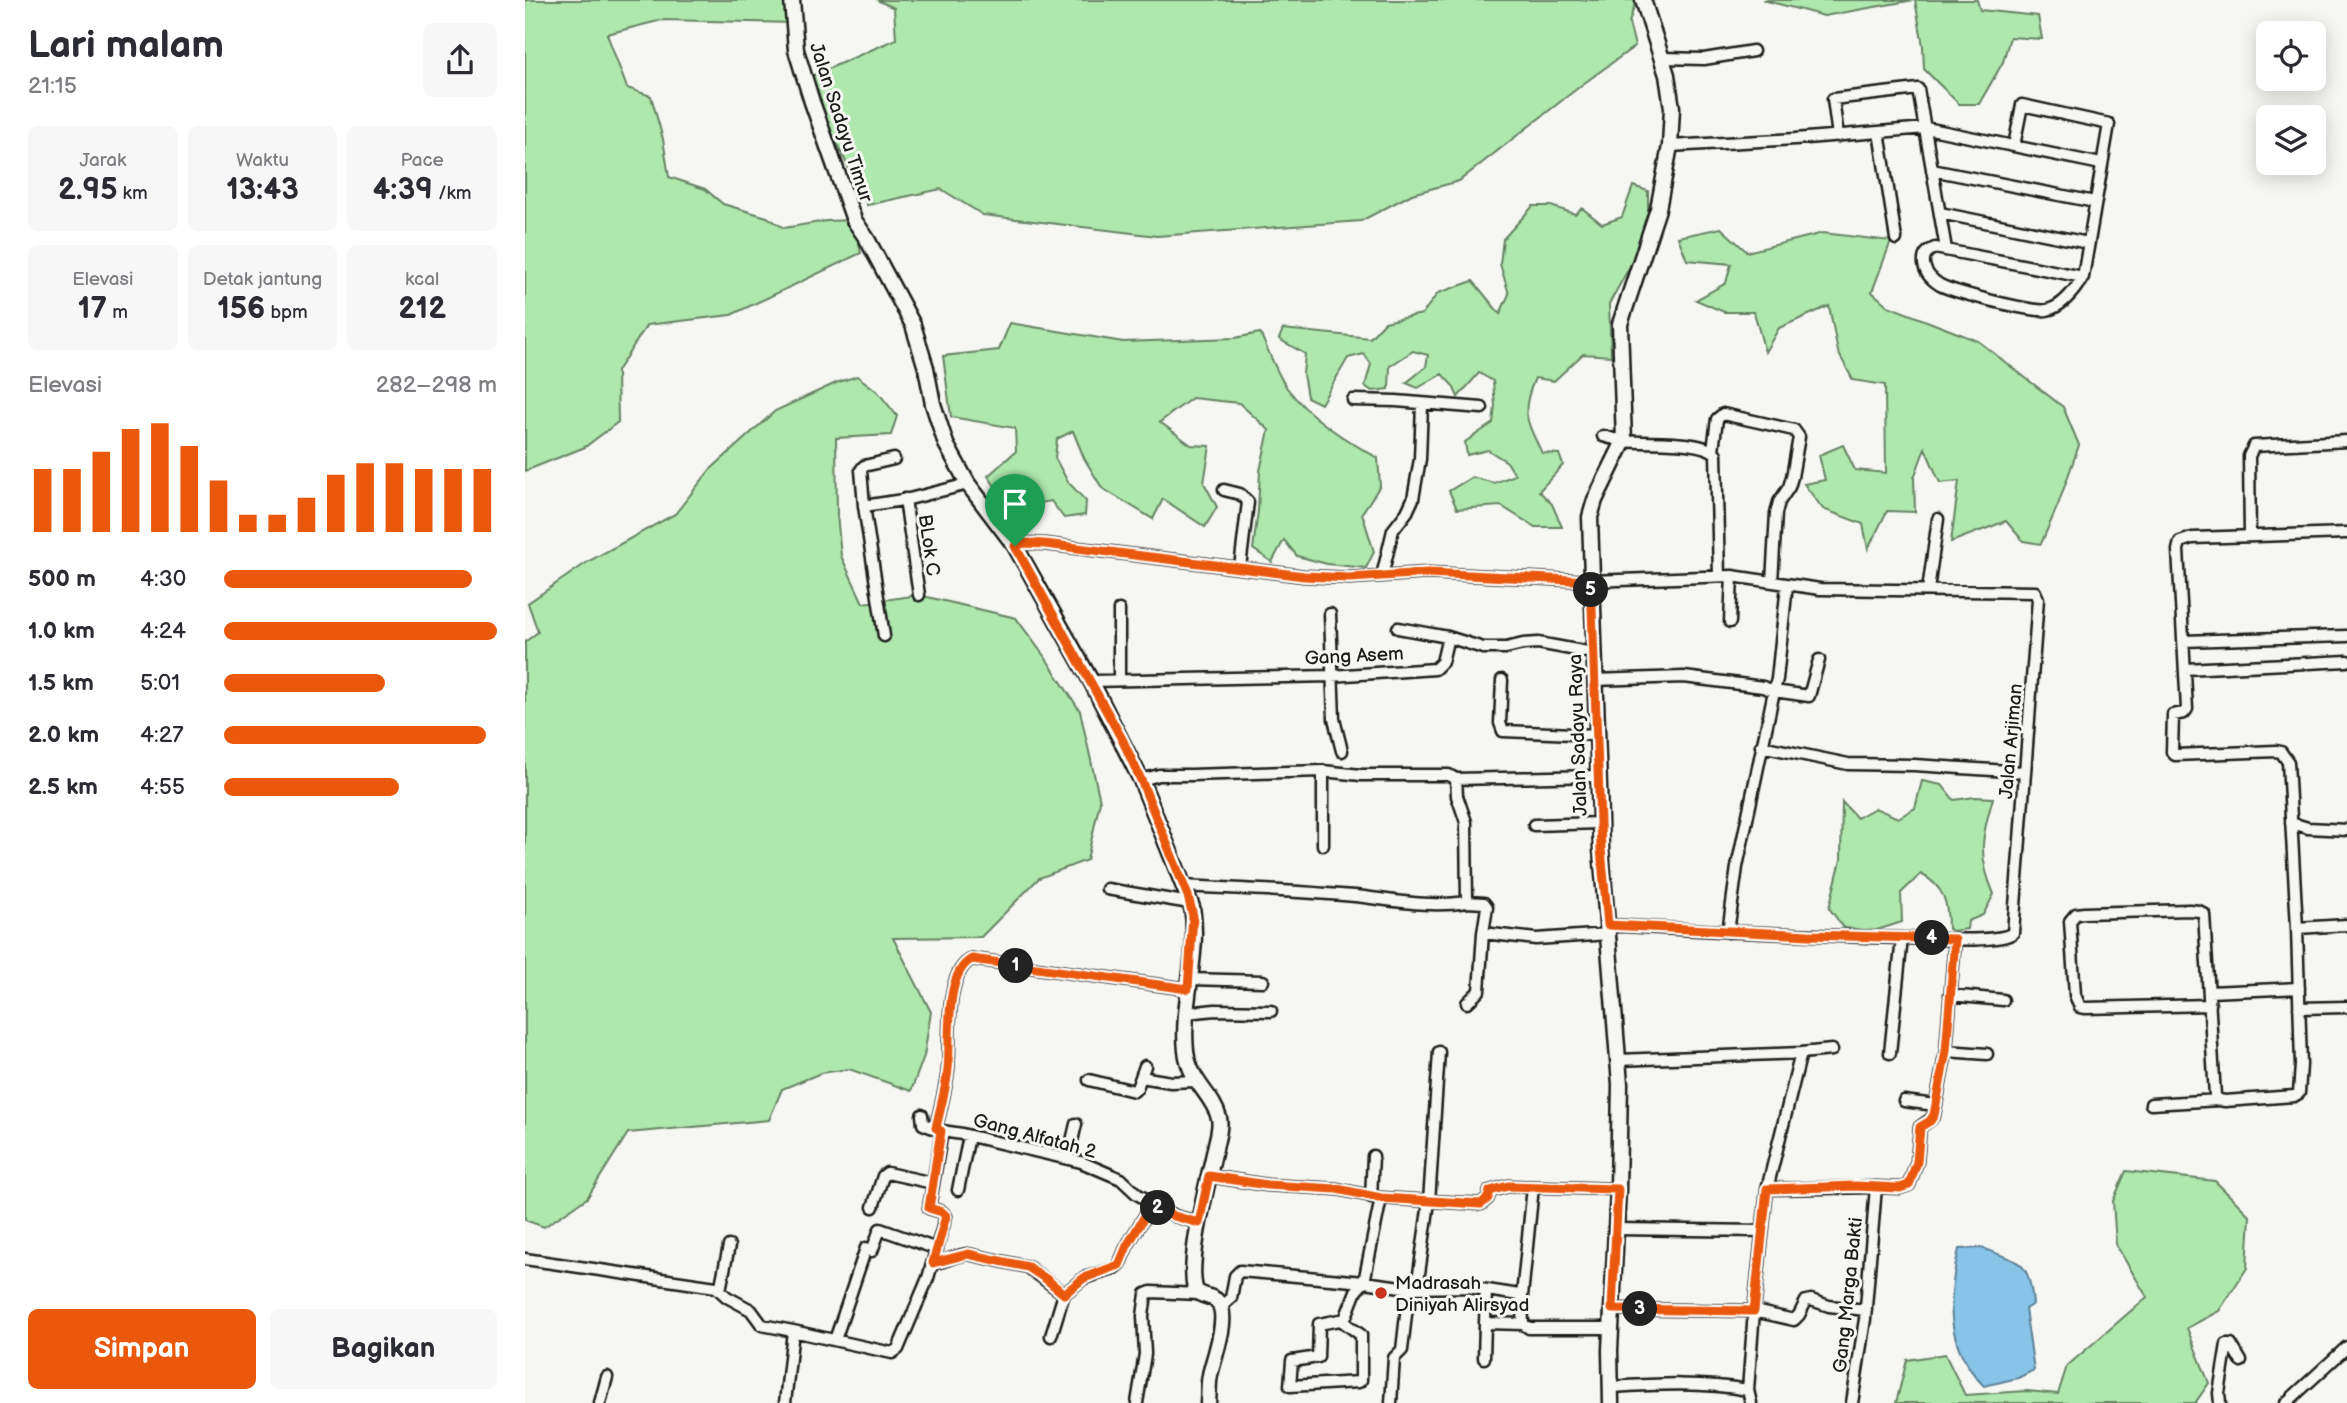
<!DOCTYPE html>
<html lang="id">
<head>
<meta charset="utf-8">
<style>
	body { margin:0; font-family:"Balsamiq Sans",sans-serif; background:#f7f7f7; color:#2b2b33; height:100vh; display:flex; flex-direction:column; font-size:26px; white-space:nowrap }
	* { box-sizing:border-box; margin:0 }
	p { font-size:23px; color:#7c7c81 }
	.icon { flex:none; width:38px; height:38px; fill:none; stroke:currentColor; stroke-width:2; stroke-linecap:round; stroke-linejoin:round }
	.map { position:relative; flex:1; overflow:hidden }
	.sheet { display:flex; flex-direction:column; background:#fff; width:525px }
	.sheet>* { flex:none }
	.fabs { position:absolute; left:1731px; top:21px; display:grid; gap:14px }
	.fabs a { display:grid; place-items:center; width:70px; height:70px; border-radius:10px; background:#fff; box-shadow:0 4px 18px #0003; font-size:35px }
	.pin { position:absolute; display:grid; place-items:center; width:60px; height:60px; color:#fff; margin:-72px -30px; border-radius:50% 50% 50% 0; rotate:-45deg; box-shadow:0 0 7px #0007 }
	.pin .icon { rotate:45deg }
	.km { position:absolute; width:35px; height:35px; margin:-18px; border-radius:50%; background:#222; color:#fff; font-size:19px; line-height:35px; text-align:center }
	.round { display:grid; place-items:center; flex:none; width:74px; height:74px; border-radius:10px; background:#f7f7f7 }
	.overview { display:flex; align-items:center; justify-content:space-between; height:119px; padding:0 28px }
	h1 { font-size:38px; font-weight:800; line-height:52px }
	.stats { display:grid; grid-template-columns:repeat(3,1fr); gap:10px; height:119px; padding:7px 28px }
	.stats div { display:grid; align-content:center; border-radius:10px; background:#f7f7f7; text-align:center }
	.stats b { font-size:30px; font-weight:800 }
	.stats small { font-size:19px; font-weight:400 }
	.stats p { font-size:19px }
	.chart { height:196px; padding:14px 28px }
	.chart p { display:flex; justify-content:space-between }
	.chart svg { width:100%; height:126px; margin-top:7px; stroke:#ea580c; stroke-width:6 }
	.cta { display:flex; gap:14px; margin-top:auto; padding:14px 28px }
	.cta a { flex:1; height:80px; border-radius:10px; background:#ea580c; color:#fff; font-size:28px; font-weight:800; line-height:80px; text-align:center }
	.cta a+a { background:#f7f7f7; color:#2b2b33 }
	ul { padding:0 28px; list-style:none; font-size:23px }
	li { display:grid; grid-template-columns:112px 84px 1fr; align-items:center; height:52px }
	li i { height:18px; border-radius:9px; background:#ea580c }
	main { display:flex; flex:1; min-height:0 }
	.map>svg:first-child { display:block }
	.green { fill:#aee8ac; stroke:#658264; stroke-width:2 }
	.water { fill:#87c4e7; stroke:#5c8196; stroke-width:2 }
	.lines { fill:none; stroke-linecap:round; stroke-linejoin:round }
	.street-casing { stroke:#1c1c1c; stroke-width:15 }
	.secondary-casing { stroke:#1c1c1c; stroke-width:19 }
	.street { stroke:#f6f6f2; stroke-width:10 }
	.secondary { stroke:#f6f6f2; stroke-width:14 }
	.route-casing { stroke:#fff; stroke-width:14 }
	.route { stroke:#ea580c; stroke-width:9 }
	.poi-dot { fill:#c8321e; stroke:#f6f6f2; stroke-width:2.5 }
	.labels { text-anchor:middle; stroke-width:6; stroke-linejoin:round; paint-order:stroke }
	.street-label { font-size:19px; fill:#1c1c1c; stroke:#f6f6f2 }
	.poi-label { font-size:19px; fill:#1c1c1c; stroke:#f6f6f2; text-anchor:start }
</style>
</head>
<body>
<main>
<section class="sheet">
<div class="overview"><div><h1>Lari malam</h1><p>21:15</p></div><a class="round"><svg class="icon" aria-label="share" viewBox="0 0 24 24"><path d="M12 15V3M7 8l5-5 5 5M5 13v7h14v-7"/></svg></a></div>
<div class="stats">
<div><p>Jarak</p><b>2.95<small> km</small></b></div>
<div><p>Waktu</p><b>13:43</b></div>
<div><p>Pace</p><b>4:39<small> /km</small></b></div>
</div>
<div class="stats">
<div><p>Elevasi</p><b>17<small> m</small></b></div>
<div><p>Detak jantung</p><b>156<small> bpm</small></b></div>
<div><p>kcal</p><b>212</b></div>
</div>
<div class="chart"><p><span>Elevasi</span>282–298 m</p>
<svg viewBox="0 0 160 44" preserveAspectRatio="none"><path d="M5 44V22M15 44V22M25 44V16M35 44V8M45 44V6M55 44V14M65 44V26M75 44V38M85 44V38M95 44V32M105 44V24M115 44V20M125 44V20M135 44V22M145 44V22M155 44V22"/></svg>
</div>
<ul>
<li><b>500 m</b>4:30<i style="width:91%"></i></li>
<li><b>1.0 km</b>4:24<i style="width:100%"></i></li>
<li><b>1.5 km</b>5:01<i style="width:59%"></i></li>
<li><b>2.0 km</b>4:27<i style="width:96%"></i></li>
<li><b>2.5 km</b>4:55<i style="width:64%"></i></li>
</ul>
<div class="cta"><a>Simpan</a><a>Bagikan</a></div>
</section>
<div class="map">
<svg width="1822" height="1403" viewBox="0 0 1822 1403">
	<rect width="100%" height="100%" fill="#f6f6f2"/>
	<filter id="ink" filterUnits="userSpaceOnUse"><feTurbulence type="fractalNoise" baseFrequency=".0143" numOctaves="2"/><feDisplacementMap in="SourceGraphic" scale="14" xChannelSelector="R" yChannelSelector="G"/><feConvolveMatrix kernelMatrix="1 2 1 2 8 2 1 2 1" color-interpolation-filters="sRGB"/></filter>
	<g filter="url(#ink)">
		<path class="green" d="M0,0H268L267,23L137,20L82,34L102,88L126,96L138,139L144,177L180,189L198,204L242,217L259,228L301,221L329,220L336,253L206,315L122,325L92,371L93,422L60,447L0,471Z
			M352,0H1111L1104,23L1110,46L1058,84L934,181L887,194L836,221L632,236L458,215L416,189L342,205L280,79L371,39L369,8Z
			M1238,0H1389L1299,16Z
			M1390,0H1452L1455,10L1513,16L1517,39L1485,37L1478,62L1454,104H1434L1399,69L1398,46Z
			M1108,186L1123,191V212L1109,259L1084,304L1086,356L1058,354L1029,381L1010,378C995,412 1001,420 1017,453L1034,454L1038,465L1014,491L1027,504L1037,527H1010L976,506L932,509L924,491L947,477L969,483L990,475L982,462L963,450L942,455L940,442L968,423L970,406L968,381L954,373L933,397L928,386L917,374L893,388L881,383L901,367L903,355L888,351L865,366L864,389L847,391L840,386L846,364L839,354L823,358L796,404L782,397L778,374L780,354L754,339L758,329L845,338L860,322L897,314L913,293L948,281L975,314L984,294L975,264L978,239L1008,206H1026L1050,214L1057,208L1077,224L1097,217Z
			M1196,228L1222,252L1298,233L1366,241L1347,292L1363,306L1453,341L1538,407L1554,445L1533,505L1516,544L1498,541L1481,521L1426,542L1434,481L1415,483L1400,448L1389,478L1390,512L1362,511L1343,549L1338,524L1298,509L1279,484L1300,480L1294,455L1318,445L1330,470L1361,473L1360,385L1328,380L1313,352L1304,306L1254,328L1240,352L1229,312H1199L1171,300L1201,283L1206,264L1162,260L1153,237Z
			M485,323L598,342L710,338L735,333C744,351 751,372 762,388C785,418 820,440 853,458L855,486L837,513L849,552L841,568L802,564L772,556L759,540L747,562L728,549L733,511L735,471L744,430L714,403L667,398L635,422L666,445L685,446L679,483L692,507L680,527L638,499L628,519L577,488L559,458L548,431L532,439L530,458L543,482L561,501L560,515L539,518L526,501L485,508L463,476L491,451L490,428L426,417L418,356L474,350Z
			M332,376L352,391L372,416L366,435L311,438L312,514L316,556L338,603L394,595L491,618L522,660L555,711L575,801L562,860L514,878L456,937L368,938L406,1012L399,1056L386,1091L324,1069L296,1073L257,1089L244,1120L103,1133L62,1198L19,1227L0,1220V642L13,632L3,603L64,561L150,514L185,470L250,411L311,383Z
			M1397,781L1417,785L1429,800L1450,797L1468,798C1457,837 1452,855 1469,894L1458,915L1443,921L1442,929L1428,931L1423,929C1423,903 1420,887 1396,874L1376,893L1377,922L1349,931L1319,928L1304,908L1316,860L1317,802L1332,818L1350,808L1373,818L1390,808Z
			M1601,1171L1690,1181L1725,1216L1722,1268L1694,1311L1662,1328L1684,1383L1670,1403H1371L1382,1360L1420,1354L1440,1395L1502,1391L1533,1394L1542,1366L1622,1297L1591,1245L1588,1201Z"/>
		<path class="water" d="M1458,1248C1497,1264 1504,1260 1508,1304L1500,1309L1509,1370L1493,1378L1459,1386C1420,1346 1422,1301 1434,1249Z"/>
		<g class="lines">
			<defs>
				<path id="street" d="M1137,58L1179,59L1228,51
					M1354,132L1371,239
					M1313,136L1308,99L1393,89L1421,249
					M1145,146L1270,139L1401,128L1576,164
					M1489,146L1497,105L1584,124L1558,277C1550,290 1538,307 1522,310C1508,313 1429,292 1415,285C1407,280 1400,274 1399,264C1398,255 1402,251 1410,248L1558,277
					M1407,170L1570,202
					M1415,213L1563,243
					M828,400L871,401L957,408
					M1078,436C1085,438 1092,440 1100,441C1121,444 1177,439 1191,454L1194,576
					M1188,450L1192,419L1198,414L1269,430L1274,437L1267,477L1264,487L1254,502L1251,513L1247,582
					M369,459L339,466L336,470L339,506L384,499L443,484
					M699,490L715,494L723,502L715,567
					M380,499L394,595
					M339,506L359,636
					M1725,536L1724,456L1729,446L1822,441
					M490,546L499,543L520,544L779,576L825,578L903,573L1066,581L1207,576L1295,589L1510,592L1513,599L1488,933C1473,944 1400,938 1377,938C1279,935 1181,931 1083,925
					M857,576L868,530L882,512L888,499L895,459L897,404
					M1262,585L1252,679L1249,691L1284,696L1294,660
					M1403,590L1413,519
					M594,610V679
					M805,614L809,719L817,751
					M1205,622L1207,576
					M873,628L923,637
					M1658,641L1822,636
					M1660,669L1822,661
					M977,680L975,723L978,731L1071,735
					M1069,680L1159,677L1238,687L1249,691L1212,867L1203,932
					M566,681L806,676L910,669L917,662L923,637L958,648H981L998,644L1013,643L1068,653
					M1236,746L1323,764L1389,765L1499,772
					M798,771V845
					M931,779L1073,776
					M616,780L634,775H666L798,771L836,775H924L931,779L932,796L941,822L942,902C903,908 868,900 830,896C773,891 716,889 659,886
					M1766,823L1783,828L1822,830
					M1009,825L1075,823
					M582,889L665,903
					M942,902L959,903L962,907L958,933L1011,939L1084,934
					M1772,928L1822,925
					M664,979L738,981
					M1684,992L1774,988
					M1425,995L1478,1000
					M942,1003L954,991L958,933
					M1685,1005L1561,1008L1555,1007L1550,995L1545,921L1551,914L1559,913L1664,910L1674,911L1679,914L1690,1096L1694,1100L1700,1101L1769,1096L1774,1093L1776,1065L1772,928L1763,762L1756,752L1751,751L1650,755L1647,752L1648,715L1659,713L1662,709L1653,550L1655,542L1667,538L1822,533
					M1774,1008L1822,1007
					M661,1013L690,1010L746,1011
					M1421,1051L1462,1054
					M1365,1053L1377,938
					M1093,1060L1276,1053
					M616,1077L646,1082L671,1081
					M564,1080L609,1091L612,1088L620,1066
					M1379,1101L1410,1105
					M1626,1104L1694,1100
					M397,1115L398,1124L416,1131
					M411,1128C415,1109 421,1089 423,1069C426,1042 418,973 447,959L663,989
					M543,1158L551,1124
					M684,1176L742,1185L812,1189L856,1198L956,1204L963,1198L965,1191L983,1186L1093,1189
					M1351,1187L1375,1188L1384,1185L1392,1162L1395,1127L1405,1120L1409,1115L1421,1051L1430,939
					M1242,1189L1276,1053L1307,1050
					M433,1190L444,1136
					M846,1197L848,1156
					M856,1198L839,1282L884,1288L877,1350L869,1358L866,1403
					M348,1207L358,1176L362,1173L408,1183
					M1091,1229L1237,1231
					M0,1259L191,1287L202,1297L226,1310L237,1325L268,1331
					M408,1263C421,1262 431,1255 443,1254L503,1267L539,1294
					M885,1288L943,1287L994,1295L997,1296L998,1324L1004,1328H1086
					M892,1288L904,1202L914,1052
					M195,1290L204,1246
					M997,1296L1008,1187
					M696,1307L706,1298L710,1276L715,1271L839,1282
					M1087,1309L1229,1311L1242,1189L1351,1187L1340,1319L1327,1403
					M817,1321L836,1335V1380L834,1382L765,1386L767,1361L793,1357L794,1324L820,1319L831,1291L839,1282
					M960,1323L998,1324
					M526,1336L539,1294L559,1278L589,1269L594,1265L602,1246L627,1204
					M310,1340L341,1248L347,1251L355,1229L412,1249
					M959,1358L961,1290
					M1087,1387C1132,1384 1179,1382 1223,1390L1229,1311L1269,1320L1274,1315L1281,1301L1286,1300L1304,1306L1341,1310
					M1223,1390L1226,1403
					M75,1403L82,1377
					M260,1403L268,1331L367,1353L373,1349L403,1278L421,1216L417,1212L404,1208L417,1131L437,1134L556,1162L596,1179L612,1194L650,1216L674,1223
					M612,1403L620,1354L618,1316L621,1294L626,1292L674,1294
					M1695,1403L1694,1393L1702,1344H1706L1716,1361
					M1761,1403L1822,1347"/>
				<path id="secondary" d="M267,0L271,50L287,102L329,220L342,239L388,325L401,368L408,404L421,444L443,484L490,546L566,681L616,780L667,907C675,953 656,1004 661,1051C665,1083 687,1093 694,1118C696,1126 693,1136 691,1144C685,1175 660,1264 671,1291C677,1296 685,1296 691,1300C707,1313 688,1359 685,1375C683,1384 684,1394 683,1403
					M1086,1403L1085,1350L1093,1189L1095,1084L1076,849L1065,517L1070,500L1099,441L1095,324L1133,209L1145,146L1147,108L1142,75L1118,0"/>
			</defs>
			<use href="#street" class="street-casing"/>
			<use href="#secondary" class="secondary-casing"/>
			<use href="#street" class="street"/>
			<use href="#secondary" class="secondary"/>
		</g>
	</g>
	<g class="lines" filter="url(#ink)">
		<defs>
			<path id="route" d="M499,543L520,544L779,576L825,578L903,573L1066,581L1076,849L1083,925L1284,935L1430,939L1421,1051L1409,1115L1405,1121L1395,1127L1392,1162L1384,1185L1375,1188L1330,1186L1242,1189L1229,1311L1087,1309L1093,1189L983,1186L965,1191L963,1198L956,1204L856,1198L812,1189L742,1185L684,1176L674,1223L649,1216L627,1204L602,1246L594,1265L559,1278L539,1294L521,1279L503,1267L443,1254L408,1263L421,1216L417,1212L404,1208L416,1131L411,1128C415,1109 421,1089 423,1069C426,1042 418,973 447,959L663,989L668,916L663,896L616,780L597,739L490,546Z"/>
		</defs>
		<use href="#route" class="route-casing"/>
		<use href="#route" class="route"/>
	</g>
	<circle class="poi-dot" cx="856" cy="1293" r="7"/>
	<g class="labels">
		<g class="street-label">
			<text transform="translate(317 122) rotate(72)" y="7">Jalan Sadayu Timur</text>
			<text transform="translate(405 545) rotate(82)" y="7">BLok C</text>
			<text transform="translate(829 655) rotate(-3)" y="7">Gang Asem</text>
			<text transform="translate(1052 735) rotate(-92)" y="7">Jalan Sadayu Raya</text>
			<text transform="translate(1485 741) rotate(-85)" y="7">Jalan Arjiman</text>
			<text transform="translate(510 1135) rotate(15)" y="7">Gang Alfatah 2</text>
			<text transform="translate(1322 1295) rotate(-84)" y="7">Gang Marga Bakti</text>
		</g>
		<g class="poi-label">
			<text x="870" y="1289">Madrasah<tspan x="870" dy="22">Diniyah Alirsyad</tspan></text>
		</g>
	</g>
</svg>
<div class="fabs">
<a><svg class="icon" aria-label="locate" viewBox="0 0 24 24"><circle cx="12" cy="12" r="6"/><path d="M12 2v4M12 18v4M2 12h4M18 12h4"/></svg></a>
<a><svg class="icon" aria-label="layers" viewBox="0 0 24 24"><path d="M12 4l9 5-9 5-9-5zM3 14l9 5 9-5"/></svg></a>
</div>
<div class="pin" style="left:490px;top:546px;background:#1e9e55"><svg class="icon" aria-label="arrive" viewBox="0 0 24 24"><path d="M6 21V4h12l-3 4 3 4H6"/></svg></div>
<b class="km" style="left:491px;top:966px">1</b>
<b class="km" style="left:633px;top:1208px">2</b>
<b class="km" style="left:1115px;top:1309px">3</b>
<b class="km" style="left:1407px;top:938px">4</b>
<b class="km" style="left:1066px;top:590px">5</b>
</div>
</main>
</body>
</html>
